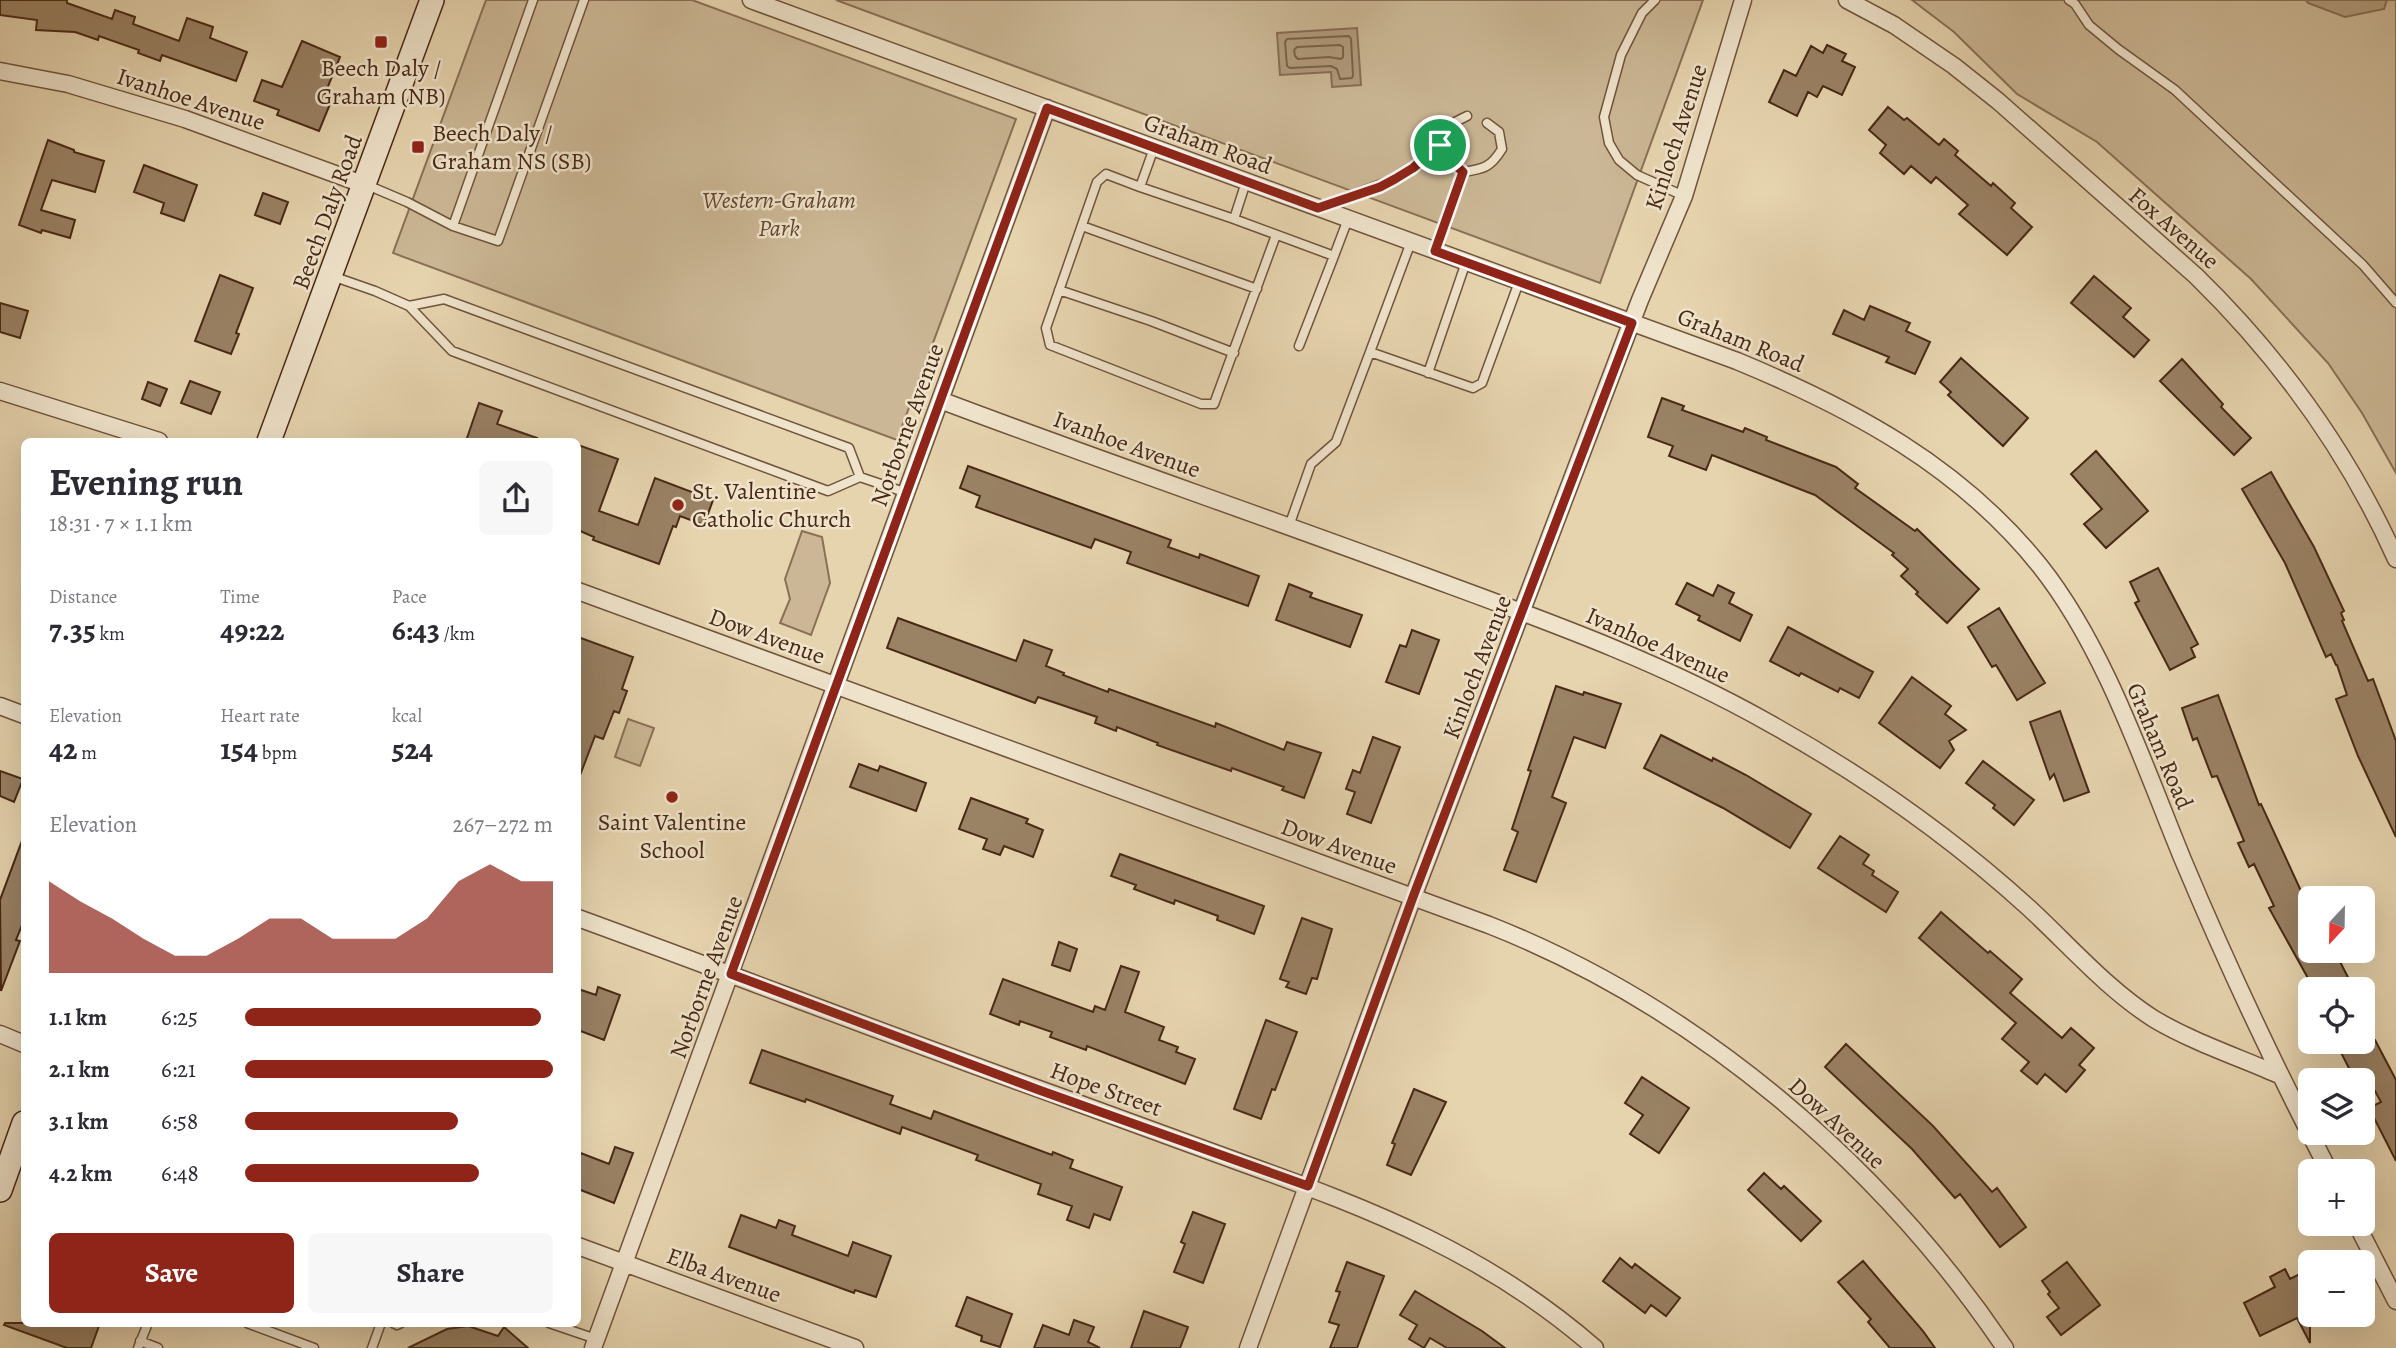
<!DOCTYPE html>
<html lang="en">
<head>
<meta charset="utf-8">
<style>
	body { margin:0; font-family:Alegreya,serif; background:#f7f7f7; color:#2b2b33; height:100vh; display:flex; flex-direction:column; font-size:26px; white-space:nowrap }
	* { box-sizing:border-box; margin:0 }
	p { font-size:23px; color:#7c7c81 }
	.icon { flex:none; width:38px; height:38px; fill:none; stroke:currentColor; stroke-width:2; stroke-linecap:round; stroke-linejoin:round }
	.map { position:relative; flex:1; overflow:hidden }
	.drawer { position:absolute; left:21px; top:438px; width:560px; height:889px; display:flex; flex-direction:column; background:#fff; border-radius:10px; box-shadow:0 7px 28px #0002 }
	.drawer>* { flex:none }
	.needle { width:46px; rotate:202deg }
	.buttons { position:absolute; left:2298px; top:886px; display:grid; gap:14px }
	.buttons a { display:grid; place-items:center; width:77px; height:77px; border-radius:10px; background:#fff; box-shadow:0 7px 28px #0002; font-size:35px }
	.pin { position:absolute; display:grid; place-items:center; width:60px; height:60px; color:#fff; margin:-30px; border:4px solid #fff; border-radius:50%; box-shadow:0 2px 7px #0007 }
	.round { display:grid; place-items:center; flex:none; width:74px; height:74px; border-radius:10px; background:#f7f7f7 }
	.summary { display:flex; align-items:center; justify-content:space-between; height:119px; padding:0 28px }
	h1 { font-size:38px; font-weight:700; line-height:52px }
	.figures { display:grid; grid-template-columns:repeat(3,1fr); gap:10px; height:119px; padding:7px 28px }
	.figures div { display:grid; align-content:center }
	.figures b { font-size:30px; font-weight:700 }
	.figures small { font-size:19px; font-weight:400 }
	.figures p { font-size:19px }
	.chart { height:196px; padding:14px 28px }
	.chart p { display:flex; justify-content:space-between }
	.chart svg { width:100%; height:126px; margin-top:7px; fill:#8f2418; opacity:.7 }
	.primary-button { display:flex; gap:14px; margin-top:auto; padding:14px 28px }
	.primary-button a { flex:1; height:80px; border-radius:10px; background:#8f2418; color:#fff; font-size:28px; font-weight:700; line-height:80px; text-align:center }
	.primary-button a+a { background:#f7f7f7; color:#2b2b33 }
	ul { padding:0 28px; list-style:none; font-size:23px }
	li { display:grid; grid-template-columns:112px 84px 1fr; align-items:center; height:52px }
	li i { height:18px; border-radius:9px; background:#8f2418 }
	.map>svg:first-child { display:block }
	.green { fill:#cbb795; stroke:#8a7055; stroke-width:2 }
	.water { fill:#b09a7b; stroke:#866d52; stroke-width:2 }
	.lines { fill:none; stroke-linecap:round; stroke-linejoin:round }
	.shore { stroke:#7c6248; stroke-width:2 }
	.building { fill:#9a8265; stroke:#482915; stroke-width:2 }
	.service-casing { stroke:#70543c; stroke-width:11 }
	.minor-casing { stroke:#70543c; stroke-width:19 }
	.secondary-casing { stroke:#482915; stroke-width:26 }
	.service { stroke:#efe3cb; stroke-width:8 }
	.minor { stroke:#efe3cb; stroke-width:16 }
	.secondary { stroke:#efe3cb; stroke-width:23 }
	.route-casing { stroke:#fff; stroke-width:14 }
	.route { stroke:#8f2418; stroke-width:9 }
	.poi-dot { fill:#8f2418; stroke:#efe3cb; stroke-width:2.5 }
	.labels { text-anchor:middle; stroke-width:5; stroke-linejoin:round; paint-order:stroke }
	.poi-label { font-size:24px; fill:#482915; stroke:#efe3cb }
	.street-label { font-size:24px; fill:#482915; stroke:#efe3cb }
	.park-label { font-size:24px; font-style:italic; fill:#62452f; stroke:#efe3cb }
</style>
</head>
<body>
<div class="map">
<svg width="2396" height="1348" viewBox="0 0 2396 1348">
	<rect width="100%" height="100%" fill="#e6d4af"/>
	<filter id="stains"><feTurbulence type="fractalNoise" baseFrequency=".00286" numOctaves="4"/><feColorMatrix values="0 0 0 0 .2 0 0 0 0 .09 0 0 0 0 .02 0 0 0 .5 -.17"/></filter>
	<radialGradient id="worn" r=".72"><stop offset=".6" stop-color="#630" stop-opacity="0"/><stop offset="1" stop-color="#630" stop-opacity=".3"/></radialGradient>
	<path class="green" d="M486,0H692L1016,119L897,440L393,253Z
		M836,0H1703L1600,283Z
		M1912,0H2396V473L2362,413L2328,363L2251,279L2097,142L2017,94L1954,32Z
		M802,531L822,537L830,583L811,635L780,623L790,599L785,579Z
		M628,719L654,728L640,766L615,757Z"/>
	<path class="water" d="M2306,0H2387L2384,9L2345,17L2308,3Z
		M1357,28L1361,85L1332,87L1331,72L1280,75L1277,33Z"/>
	<g class="lines">
		<path class="shore" d="M1349,36L1351,39L1353,75L1352,78L1340,79L1337,69L1331,66L1290,68L1287,66L1285,42L1287,39Z
			M1340,45L1343,47V57L1341,59L1329,57L1298,59L1295,56L1294,50L1297,47Z"/>
	</g>
	<path class="building" d="M0,0H67V3L112,19L115,10L135,17L133,24L179,41L187,18L213,27L210,38L247,52L236,81L162,55L160,61L138,53L139,50L99,36L98,40L75,32L36,30L37,20L0,15Z
		M302,41L340,57L322,101L330,104L319,131L277,115L279,110L254,101L262,80L282,87Z
		M1827,45L1846,54L1842,61L1855,67L1842,95L1823,86L1817,97L1808,92L1797,116L1769,102L1784,70L1796,76L1811,46L1823,53Z
		M1888,107L1904,120L1907,118L1939,145L1944,139L1958,151L1955,155L1991,186L1993,183L2015,203L2011,208L2032,227L2007,255L1959,214L1968,205L1936,177L1931,183L1911,166L1904,174L1880,153L1886,145L1869,130Z
		M48,140L74,150V152L104,161L95,192L52,180L41,210L75,220L70,238L42,230L41,233L19,225Z
		M144,165L197,185L184,221L161,213L164,203L134,192Z
		M263,193L288,202L280,224L255,215Z
		M220,275L253,288L236,333L239,334L231,354L195,341Z
		M2094,276L2131,308L2123,317L2149,340L2134,357L2071,303Z
		M0,303L28,311L20,338L0,332Z
		M1870,306L1910,323L1906,331L1930,342L1915,374L1886,362L1889,357L1833,334L1844,310L1864,320Z
		M1961,358L2028,418L2003,446L1948,395L1951,392L1940,382Z
		M2182,359L2223,404L2221,407L2251,438L2234,455L2160,381Z
		M190,381L220,392L211,414L181,403Z
		M148,382L167,389L160,406L142,399Z
		M1662,398L1684,406L1682,410L1743,432L1745,428L1767,437L1766,440L1836,467L1858,484L1855,488L1915,531L1917,529L1979,589L1947,623L1916,594L1918,592L1901,576L1908,569L1892,555L1894,553L1815,495L1712,455L1706,470L1669,456L1673,446L1648,437Z
		M479,403L502,411L497,424L537,438V441H466Z
		M578,445L618,459L599,511L638,525L655,478L713,500L704,525L680,516L676,527L673,526L659,564L593,540L594,537L578,530Z
		M2096,451L2148,511L2106,548L2084,524L2102,509L2071,474Z
		M968,466L1171,540L1168,547L1199,558L1200,554L1259,576L1248,606L1127,563L1131,552L1095,539L1091,548L976,507L980,496L960,488Z
		M2271,472L2314,547L2344,611L2341,613L2344,620L2342,621L2368,681L2373,679L2396,741V837L2358,756L2336,699L2347,695L2337,665H2336L2331,654L2326,657L2285,563L2242,489Z
		M2158,568L2198,644L2191,648L2195,657L2170,670L2135,603L2139,601L2130,582Z
		M1687,583L1713,596L1718,585L1734,593L1729,603L1752,615L1740,641L1698,620L1700,616L1676,604Z
		M1289,584L1312,593L1310,597L1362,615L1350,647L1276,620Z
		M1999,608L2045,683L2017,700L1996,665L1992,667L1968,627Z
		M898,618L1016,661L1024,640L1052,650L1046,666L1064,673L1063,675L1108,692L1109,689L1215,727L1216,723L1284,750L1287,742L1321,753L1304,798L1282,790L1284,787L1232,768L1231,771L1157,745L1158,743L1117,727L1116,731L1095,723L1097,717L1053,702L1038,697L1035,703L887,648Z
		M1788,627L1873,672L1859,698L1840,688L1838,692L1801,673L1799,676L1770,661Z
		M1412,630L1439,640L1419,694L1386,682L1400,645L1406,647Z
		M578,637L633,657L622,689L627,691L619,713L614,711L603,739L595,736L579,778H578Z
		M1912,677L1951,706L1945,714L1966,730L1949,741L1954,750L1940,768L1879,723Z
		M1556,686L1583,695L1584,692L1621,704L1605,748L1574,737L1552,797L1566,803L1536,882L1504,870L1518,832L1512,829L1531,771L1528,770Z
		M2218,695L2259,805L2261,804L2301,891L2310,905V950H2334L2354,989H2314L2269,908L2274,906L2254,864L2249,867L2238,843L2244,841L2217,776L2212,777L2197,738L2193,740L2182,708Z
		M2060,711L2089,792L2064,801L2054,774L2050,779L2030,722Z
		M1661,735L1712,761L1713,758L1746,775L1811,814L1790,848L1723,808L1644,768Z
		M1373,737L1400,747L1371,823L1347,814L1355,792L1346,789L1353,770L1360,773Z
		M1983,761L2034,800L2014,825L1993,808L1995,805L1966,783Z
		M859,764L878,771L880,766L926,783L916,811L850,787Z
		M0,771L23,779L14,802L0,796Z
		M971,798L1028,819L1026,823L1043,830L1033,857L1004,846L1000,855L983,849L987,839L959,829Z
		M1840,836L1869,855L1863,864L1874,871L1872,875L1898,892L1886,912L1818,868Z
		M23,838H24V920L16,940L20,941L1,991L0,900Z
		M1120,854L1264,906L1254,934L1217,920L1218,916L1175,900L1174,904L1134,889L1136,885L1111,876Z
		M1941,912L1988,953L1990,951L2022,979L2010,993L2062,1038L2071,1028L2094,1048L2079,1065L2085,1070L2066,1092L2045,1074L2037,1084L2021,1071L2029,1062L2002,1039L2016,1023L1919,938Z
		M1302,918L1332,929L1317,979L1312,978L1306,994L1286,987L1289,982L1280,979Z
		M1059,942L1077,949L1070,971L1052,965Z
		M1121,966L1139,972L1125,1012L1164,1027L1159,1040L1178,1047L1176,1052L1195,1059L1185,1084L1087,1046L1086,1050L1050,1037L1052,1032L1020,1021L1019,1025L990,1014L1003,979L1093,1012L1095,1006L1105,1010Z
		M598,987L620,995L604,1040L578,1030V989L596,995Z
		M1266,1020L1297,1032L1275,1090L1272,1089L1261,1119L1234,1109Z
		M2375,1040L2396,1080V1161L2369,1108L2381,1102L2369,1080H2358L2354,1070L2351,1072L2335,1041Z
		M1846,1044L1933,1126L1992,1192L1997,1188L2026,1227L2000,1247L1960,1194L1955,1198L1912,1149L1825,1067Z
		M762,1050L893,1096L890,1104L931,1119L934,1111L1052,1155L1053,1152L1073,1160L1070,1168L1122,1187L1110,1220L1094,1214L1089,1228L1067,1220L1072,1206L1038,1194L1041,1184L976,1160L978,1155L902,1127L900,1134L806,1099L805,1102L750,1083Z
		M1642,1077L1689,1108L1659,1153L1630,1134L1643,1115L1625,1103Z
		M1414,1089L1446,1102L1411,1175L1387,1165L1395,1144L1392,1143Z
		M615,1147L633,1153L614,1203L578,1189V1152L609,1164Z
		M1764,1173L1781,1189L1784,1186L1821,1221L1801,1241L1748,1190Z
		M1193,1212L1225,1224L1203,1283L1174,1272L1185,1244L1181,1242Z
		M741,1215L776,1228L779,1220L795,1226L792,1235L848,1256L853,1242L891,1256L876,1297L855,1290L854,1293L729,1247Z
		M1620,1258L1632,1268L1635,1264L1680,1298L1666,1316L1651,1305L1645,1313L1603,1281Z
		M1863,1261L1923,1331L1935,1348H1890L1868,1322L1871,1319L1838,1282Z
		M1347,1262L1384,1276L1357,1348H1330L1339,1325L1329,1322L1340,1292L1336,1291Z
		M2067,1262L2100,1305L2061,1335L2047,1317L2059,1308L2048,1294L2050,1292L2042,1281Z
		M2285,1269L2290,1279L2310,1269V1343L2297,1318L2260,1336L2244,1303L2275,1287L2270,1277Z
		M1415,1291L1482,1331L1505,1348H1447L1430,1338L1424,1348L1409,1339L1417,1325L1400,1315Z
		M967,1297L1012,1314L1000,1347L981,1341L982,1336L956,1326Z
		M1144,1311L1188,1327L1180,1348H1131Z
		M1074,1320L1094,1327L1088,1342L1100,1348H1034L1043,1325L1069,1335Z
		M5,1323H100L91,1348H67L4,1325Z
		M468,1326L498,1336L504,1327L528,1348H408L447,1329Z"/>
	<g class="lines">
		<defs>
			<path id="service" d="M1655,0L1642,13L1621,55L1604,117L1609,143L1619,160L1637,175L1684,196
				M2069,0L2075,4L2089,25L2118,49L2175,90L2363,265L2396,303
				M1467,116L1447,126L1440,145L1450,160L1463,172C1484,169 1491,167 1502,149L1499,132L1487,123
				M1154,148L1140,187L1106,174L1097,182L1046,328L1050,345L1201,404H1214L1276,235
				M1246,182L1234,219L1334,256L1348,219
				M367,185L407,202L453,226L498,241L584,0
				M1140,187L1234,219
				M1320,207L1395,179L1413,168L1440,145
				M453,226L533,0
				M1082,226L1257,289
				M1411,242L1370,352L1473,388L1482,383L1519,282
				M1435,251L1463,172
				M332,276L375,291L409,306L452,351L828,491L860,477L907,493
				M1059,290L1151,321L1234,353
				M409,306L444,299L849,448L860,477
				M1299,346L1334,256
				M1428,373L1466,262
				M1289,526L1311,464L1336,442L1370,352
				M247,1323L314,1348
				M393,1323L397,1325L401,1323
				M549,1323L596,1339
				M140,1341L158,1348
				M138,1348L148,1323
				M372,1348L381,1323"/>
			<path id="minor" d="M751,0L1737,361C1853,409 1960,466 2040,566C2105,648 2143,763 2183,860C2227,965 2276,1069 2329,1171
				M1847,0L1894,25L1954,66L1998,101L2196,276C2280,358 2348,452 2396,559
				M0,71L68,84L185,119L365,185
				M0,391L159,441
				M940,400C1099,460 1260,515 1419,574C1538,618 1658,660 1769,723C1861,774 1951,837 2029,908C2070,946 2107,989 2154,1019C2193,1042 2238,1057 2279,1075
				M578,591L1489,925C1697,1007 1880,1163 2005,1348
				M0,706L24,715
				M578,918C740,977 901,1040 1064,1098C1123,1120 1183,1141 1242,1163C1373,1210 1489,1255 1595,1348
				M0,1034L24,1044
				M2356,1223L2396,1301
				M578,1246L855,1348
				M593,1348L1047,108
				M1248,1348L1413,897L1640,300L1684,196L1743,0"/>
			<path id="secondary" d="M269,441L432,0
				M0,1190L24,1123"/>
		</defs>
		<use href="#service" class="service-casing"/>
		<use href="#minor" class="minor-casing"/>
		<use href="#secondary" class="secondary-casing"/>
		<use href="#service" class="service"/>
		<use href="#minor" class="minor"/>
		<use href="#secondary" class="secondary"/>
	</g>
	<g class="lines">
		<defs>
			<path id="route" d="M1047,108L1318,208L1380,187L1395,179L1413,168L1440,145L1450,160L1463,172L1435,251L1632,323L1413,897L1308,1186L1039,1090L731,974Z"/>
		</defs>
		<use href="#route" class="route-casing"/>
		<use href="#route" class="route"/>
	</g>
	<g class="poi-dot">
		<rect x="374" y="35" width="14" height="14" rx="3.5"/>
		<rect x="411" y="140" width="14" height="14" rx="3.5"/>
		<circle cx="678" cy="505" r="7"/>
		<circle cx="672" cy="797" r="7"/>
	</g>
	<g class="labels">
		<g class="poi-label">
			<text x="381" y="76">Beech Daly /<tspan x="381" dy="28">Graham (NB)</tspan></text>
			<text x="432" y="141" text-anchor="start">Beech Daly /<tspan x="432" dy="28">Graham NS (SB)</tspan></text>
			<text x="692" y="499" text-anchor="start">St. Valentine<tspan x="692" dy="28">Catholic Church</tspan></text>
			<text x="672" y="830">Saint Valentine<tspan x="672" dy="28">School</tspan></text>
		</g>
		<g class="street-label">
			<text transform="translate(191 99) rotate(18)" y="8">Ivanhoe Avenue</text>
			<text transform="translate(1676 137) rotate(-72)" y="8">Kinloch Avenue</text>
			<text transform="translate(1208 144) rotate(20)" y="8">Graham Road</text>
			<text transform="translate(327 212) rotate(-70)" y="8">Beech Daly Road</text>
			<text transform="translate(2174 228) rotate(41)" y="8">Fox Avenue</text>
			<text transform="translate(1741 340) rotate(22)" y="8">Graham Road</text>
			<text transform="translate(907 425) rotate(-70)" y="8">Norborne Avenue</text>
			<text transform="translate(1127 444) rotate(20)" y="8">Ivanhoe Avenue</text>
			<text transform="translate(767 636) rotate(20)" y="8">Dow Avenue</text>
			<text transform="translate(1658 645) rotate(24)" y="8">Ivanhoe Avenue</text>
			<text transform="translate(1477 667) rotate(-69)" y="8">Kinloch Avenue</text>
			<text transform="translate(2160 746) rotate(67)" y="8">Graham Road</text>
			<text transform="translate(1339 846) rotate(20)" y="8">Dow Avenue</text>
			<text transform="translate(706 977) rotate(-70)" y="8">Norborne Avenue</text>
			<text transform="translate(1106 1089) rotate(20)" y="8">Hope Street</text>
			<text transform="translate(1837 1123) rotate(43)" y="8">Dow Avenue</text>
			<text transform="translate(724 1275) rotate(20)" y="8">Elba Avenue</text>
		</g>
		<g class="park-label">
			<text x="779" y="208">Western-Graham<tspan x="779" dy="28">Park</tspan></text>
		</g>
	</g>
	<rect width="100%" height="100%" filter="url(#stains)"/>
	<rect width="100%" height="100%" fill="url(#worn)"/>
</svg>
<div class="buttons">
<a><svg class="needle" viewBox="-14 -14 28 28"><path d="M0-13l5 13h-10z" fill="#e53935"/><path d="M0 13l5-13h-10z" fill="#7c7c81"/></svg></a>
<a><svg class="icon" aria-label="locate" viewBox="0 0 24 24"><circle cx="12" cy="12" r="6"/><path d="M12 2v4M12 18v4M2 12h4M18 12h4"/></svg></a>
<a><svg class="icon" aria-label="layers" viewBox="0 0 24 24"><path d="M12 4l9 5-9 5-9-5zM3 14l9 5 9-5"/></svg></a>
<a>+</a>
<a>−</a>
</div>
<div class="pin" style="left:1440px;top:145px;background:#1e9e55"><svg class="icon" aria-label="arrive" viewBox="0 0 24 24"><path d="M6 21V4h12l-3 4 3 4H6"/></svg></div>
<section class="drawer">
<div class="summary"><div><h1>Evening run</h1><p>18:31 · 7 × 1.1 km</p></div><a class="round"><svg class="icon" aria-label="share" viewBox="0 0 24 24"><path d="M12 15V3M7 8l5-5 5 5M5 13v7h14v-7"/></svg></a></div>
<div class="figures">
<div><p>Distance</p><b>7.35<small> km</small></b></div>
<div><p>Time</p><b>49:22</b></div>
<div><p>Pace</p><b>6:43<small> /km</small></b></div>
</div>
<div class="figures">
<div><p>Elevation</p><b>42<small> m</small></b></div>
<div><p>Heart rate</p><b>154<small> bpm</small></b></div>
<div><p>kcal</p><b>524</b></div>
</div>
<div class="chart"><p><span>Elevation</span>267–272 m</p>
<svg viewBox="0 0 160 44" preserveAspectRatio="none"><path d="M0 44V12L10 19L20 25L30 32L40 38L50 38L60 32L70 25L80 25L90 32L100 32L110 32L120 25L130 12L140 6L150 12L160 12V44z"/></svg>
</div>
<ul>
<li><b>1.1 km</b>6:25<i style="width:96%"></i></li>
<li><b>2.1 km</b>6:21<i style="width:100%"></i></li>
<li><b>3.1 km</b>6:58<i style="width:69%"></i></li>
<li><b>4.2 km</b>6:48<i style="width:76%"></i></li>
</ul>
<div class="primary-button"><a>Save</a><a>Share</a></div>
</section>
</div>
</body>
</html>
